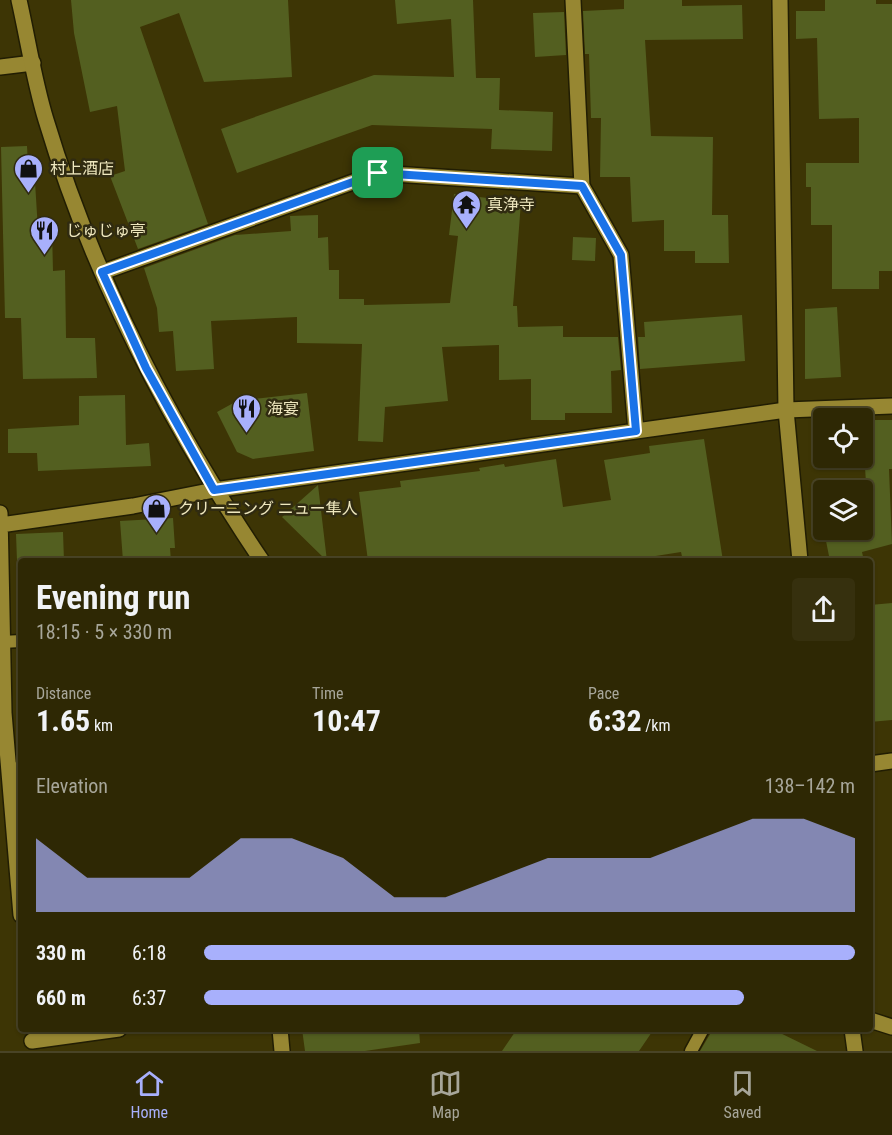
<!DOCTYPE html>
<html lang="en">
<head>
<meta charset="utf-8">
<style>
	body { margin:0; font-family:"Roboto Condensed","Noto Sans JP",sans-serif; background:#36300e; color:#f1f3f6; height:100vh; display:flex; flex-direction:column; font-size:22px; white-space:nowrap }
	* { box-sizing:border-box; margin:0 }
	p { font-size:20px; color:#a7a69a }
	.icon { flex:none; width:33px; height:33px; fill:none; stroke:currentColor; stroke-width:2; stroke-linecap:round; stroke-linejoin:round }
	.map { position:relative; flex:1; overflow:hidden }
	.drawer { position:absolute; left:18px; top:558px; width:855px; height:474px; display:flex; flex-direction:column; background:#2e2804; border-radius:6px; box-shadow:0 2px 4px #0004,0 0 0 2px #494426 }
	.drawer>* { flex:none }
	.fabs { position:absolute; left:813px; top:408px; display:grid; gap:12px }
	.fabs a { display:grid; place-items:center; width:60px; height:60px; border-radius:6px; background:#2e2804; box-shadow:0 2px 4px #0004,0 0 0 2px #494426; font-size:30px }
	.pin { position:absolute; display:grid; place-items:center; width:51px; height:51px; color:#fff; margin:-26px; border-radius:12px; box-shadow:0 3px 9px #0006 }
	.round { display:grid; place-items:center; flex:none; width:63px; height:63px; border-radius:6px; background:#36300e }
	.overview { display:flex; align-items:center; justify-content:space-between; height:102px; padding:0 18px }
	h1 { font-size:33px; font-weight:700; line-height:45px }
	.figures { display:grid; grid-template-columns:repeat(3,1fr); gap:9px; height:102px; padding:6px 18px }
	.figures div { display:grid; align-content:center }
	.figures b { font-size:30px; font-weight:700 }
	.figures small { font-size:16px; font-weight:400 }
	.figures p { font-size:16px }
	.chart { height:168px; padding:12px 18px }
	.chart p { display:flex; justify-content:space-between }
	.chart svg { width:100%; height:108px; margin-top:6px; fill:#a8b0fc; opacity:.7 }
	ul { padding:0 18px; list-style:none; font-size:20px }
	li { display:grid; grid-template-columns:96px 72px 1fr; align-items:center; height:45px }
	li i { height:15px; border-radius:8px; background:#a8b0fc }
	.menu { display:flex; justify-content:space-around; align-items:center; height:84px; border-top:2px solid #494426; background:#2e2804; font-size:16px; color:#a7a69a }
	.menu a { display:grid; justify-items:center; gap:3px }
	.menu .active { color:#a8b0fc }
	.map>svg:first-child { display:block }
	.building { fill:#535f20 }
	.lines { fill:none; stroke-linecap:round; stroke-linejoin:round }
	.service-casing { stroke:#211d03; stroke-width:15 }
	.minor-casing { stroke:#211d03; stroke-width:18 }
	.tertiary-casing { stroke:#211d03; stroke-width:18 }
	.service { stroke:#978732; stroke-width:12 }
	.minor { stroke:#978732; stroke-width:15 }
	.tertiary { stroke:#978732; stroke-width:15 }
	.route-casing { stroke:#fff; stroke-width:12 }
	.route { stroke:#1a73e8; stroke-width:8 }
	.labels { text-anchor:middle; stroke-width:5; stroke-linejoin:round; paint-order:stroke }
	.poi-label { font-size:16px; fill:#efe8bf; stroke:#302b11; text-anchor:start }
</style>
</head>
<body>
<div class="map">
<svg width="892" height="1051" viewBox="0 0 892 1051">
	<rect width="100%" height="100%" fill="#3d3505"/>
	<path class="building" d="M71,0H288L292,77L204,82L179,13L140,27L208,224L138,249L110,176L125,171L117,106L90,112L74,33Z
		M395,0H473L476,78H500L499,110L553,112L552,151L491,149L492,129L372,125L237,173L221,129L374,75L454,77L451,19L397,24Z
		M624,0H682V6L742,5L743,39L645,40L651,136L713,137L712,215H728L729,263H695V251H664V220L632,222L630,177H600L601,118H591L589,54H585L583,11L624,9Z
		M825,0H876V4H892V271H879V289H832V225H811V187H806V163H859V118L819,119L817,38L796,39V11H825Z
		M564,12L566,55L535,57L533,13Z
		M27,146L29,183L35,182L38,230H52L53,271L65,270L66,338H95L97,378L23,379L21,318H5L1,147Z
		M454,194L521,202L513,306H517L518,327L563,326V337H618L621,370L611,371L612,413H565V420H531V379L499,380V345L442,347L448,401L385,407L383,442L358,441L362,344L297,343V317L211,321L214,369L176,371L173,331L159,332L157,308L144,268L235,235L291,231L290,216L318,215V238L328,237L329,270H339V299H364V305L450,303L458,236L449,235Z
		M573,237L596,238L595,261L572,260Z
		M837,307L841,377L805,379V309Z
		M742,315L745,361L640,369L638,337H645L644,322Z
		M307,393L314,451L253,459L237,452L217,412L237,401Z
		M125,395L126,445L149,443L151,466L38,471L37,453H8V429L79,425V396Z
		M862,420H892V469H889L892,544L862,552L864,561H830L825,536L855,530H869Z
		M813,421H824V453H814Z
		M704,439L723,561H683L681,552L624,561H368L359,492L401,487L400,481L480,471L479,468L504,464L505,467L556,459L563,507L611,500L604,460L650,453L649,446Z
		M318,485L327,561L282,517Z
		M173,518L175,548H170L171,561H123L120,521Z
		M63,532L64,561H17L16,534Z
		M892,603V720L870,722V605Z
		M302,1029H419L420,1043L365,1051H305Z
		M517,1029H654L639,1051H502Z
		M713,1029H772L817,1051H700Z"/>
	<g class="lines">
		<defs>
			<path id="service" d="M2,642L21,641
				M8,769L21,768
				M691,1051L703,1029"/>
			<path id="minor" d="M573,0L582,186L621,255L636,431
				M0,67L33,63
				M103,272L378,173L582,186
				M0,513L4,713L21,915
				M0,525L133,506L214,490L786,410L892,406
				M870,764L892,761
				M870,1020L892,1027
				M280,1029L282,1051
				M32,1041L119,1029"/>
			<path id="tertiary" d="M19,0C28,40 34,81 46,120C93,277 171,426 262,561
				M780,0L786,410L800,561
				M852,1029L855,1051"/>
		</defs>
		<use href="#service" class="service-casing"/>
		<use href="#minor" class="minor-casing"/>
		<use href="#tertiary" class="tertiary-casing"/>
		<use href="#service" class="service"/>
		<use href="#minor" class="minor"/>
		<use href="#tertiary" class="tertiary"/>
	</g>
	<g class="lines">
		<defs>
			<path id="route" d="M378,173L582,186L621,255L636,431L214,490L146,368L102,272Z"/>
		</defs>
		<use href="#route" class="route-casing"/>
		<use href="#route" class="route"/>
	</g>
	<defs>
		<symbol id="shop-pin" viewBox="-11 -11 22 30"><path d="M0 17L-7.5 6A9.5 9.5 0 1 1 7.5 6Z" fill="#a8b0fc" stroke="#302b11"/><path d="M-5-2.5h2.3a2.7 3.5 0 0 1 5.4 0H5L5.5 6h-11ZM-1.5-2.5h3a1.5 2.3 0 0 0-3 0Z" fill="#111"/></symbol>
		<symbol id="temple-pin" viewBox="-11 -11 22 30"><path d="M0 17L-7.5 6A9.5 9.5 0 1 1 7.5 6Z" fill="#a8b0fc" stroke="#302b11"/><path d="M0-6L5-2H3V0L6.5 2.5H4V6H1.5V3h-3V6H-4V2.5H-6.5L-3 0V-2H-5Z" fill="#111"/></symbol>
		<symbol id="restaurant-pin" viewBox="-11 -11 22 30"><path d="M0 17L-7.5 6A9.5 9.5 0 1 1 7.5 6Z" fill="#a8b0fc" stroke="#302b11"/><path d="M-5-6h1v4h1v-4h1v4h1v-4h1v5L-1.5 .5V6h-2V.5L-5-1ZM5-6V6H3V1.5H1.5Q1.5-4 5-6Z" fill="#111"/></symbol>
	</defs>
	<g fill-rule="evenodd">
		<use href="#shop-pin" x="12" y="152" width="33" height="45"/>
		<use href="#temple-pin" x="450" y="188" width="33" height="45"/>
		<use href="#restaurant-pin" x="28" y="214" width="33" height="45"/>
		<use href="#restaurant-pin" x="230" y="392" width="33" height="45"/>
		<use href="#shop-pin" x="140" y="492" width="33" height="45"/>
	</g>
	<g class="labels">
		<g class="poi-label">
			<text x="50" y="174">村上酒店</text>
			<text x="487" y="210">真浄寺</text>
			<text x="66" y="236">じゅじゅ亭</text>
			<text x="267" y="414">海宴</text>
			<text x="178" y="514">クリーニング ニュー隼人</text>
		</g>
	</g>
</svg>
<div class="fabs">
<a><svg class="icon" aria-label="locate" viewBox="0 0 24 24"><circle cx="12" cy="12" r="6"/><path d="M12 2v4M12 18v4M2 12h4M18 12h4"/></svg></a>
<a><svg class="icon" aria-label="layers" viewBox="0 0 24 24"><path d="M12 4l9 5-9 5-9-5zM3 14l9 5 9-5"/></svg></a>
</div>
<div class="pin" style="left:378px;top:173px;background:#1e9e55"><svg class="icon" aria-label="arrive" viewBox="0 0 24 24"><path d="M6 21V4h12l-3 4 3 4H6"/></svg></div>
<section class="drawer">
<div class="overview"><div><h1>Evening run</h1><p>18:15 · 5 × 330 m</p></div><a class="round"><svg class="icon" aria-label="share" viewBox="0 0 24 24"><path d="M12 15V3M7 8l5-5 5 5M5 13v7h14v-7"/></svg></a></div>
<div class="figures">
<div><p>Distance</p><b>1.65<small> km</small></b></div>
<div><p>Time</p><b>10:47</b></div>
<div><p>Pace</p><b>6:32<small> /km</small></b></div>
</div>
<div class="chart"><p><span>Elevation</span>138–142 m</p>
<svg viewBox="0 0 160 44" preserveAspectRatio="none"><path d="M0 44V14L10 30L20 30L30 30L40 14L50 14L60 22L70 38L80 38L90 30L100 22L110 22L120 22L130 14L140 6L150 6L160 14V44z"/></svg>
</div>
<ul>
<li><b>330 m</b>6:18<i style="width:100%"></i></li>
<li><b>660 m</b>6:37<i style="width:83%"></i></li>
</ul>
</section>
</div>
<nav class="menu">
<a class="active"><svg class="icon" aria-label="home" viewBox="0 0 24 24"><path d="M3 11l9-7 9 7M6 9v11h12V9"/></svg>Home</a>
<a><svg class="icon" aria-label="map" viewBox="0 0 24 24"><path d="M3 6l6-2 6 2 6-2v14l-6 2-6-2-6 2zM9 4v14M15 6v14"/></svg>Map</a>
<a><svg class="icon" aria-label="saved" viewBox="0 0 24 24"><path d="M7 4h10v16l-5-4-5 4z"/></svg>Saved</a>
</nav>
</body>
</html>
